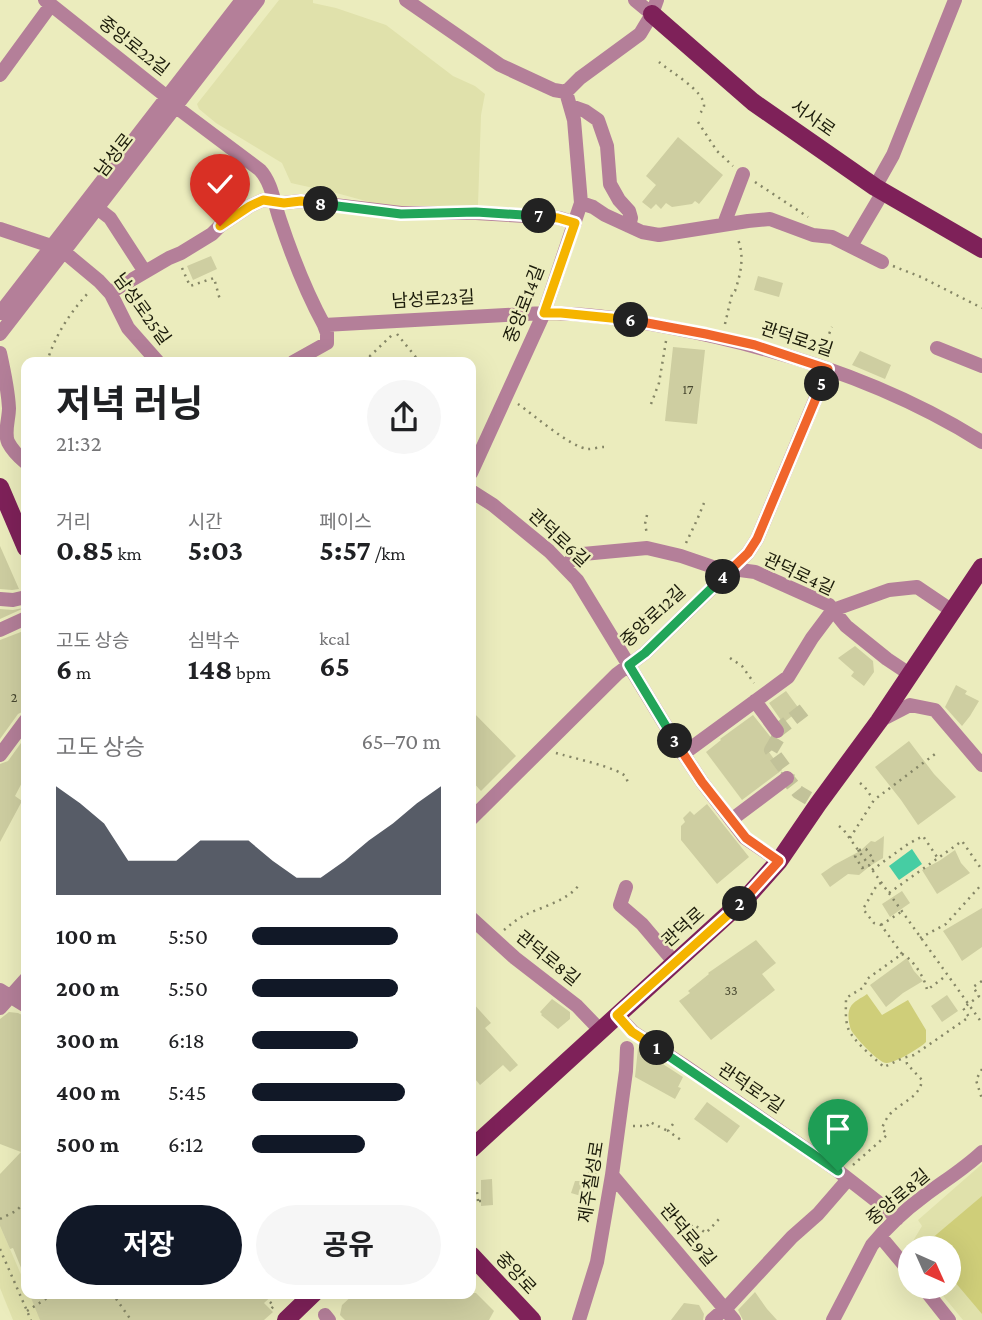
<!DOCTYPE html>
<html lang="ko">
<head>
<meta charset="utf-8">
<style>
	body { margin:0; font-family:"Crimson Pro","Noto Sans KR",serif; background:#f6f6f6; color:#202124; height:100vh; display:flex; flex-direction:column; font-size:26px; white-space:nowrap }
	* { box-sizing:border-box; margin:0 }
	p { font-size:23px; color:#757577 }
	.icon { flex:none; width:38px; height:38px; fill:none; stroke:currentColor; stroke-width:2; stroke-linecap:round; stroke-linejoin:round }
	.map { position:relative; flex:1; overflow:hidden }
	.panel { position:absolute; left:21px; top:357px; width:455px; height:942px; display:flex; flex-direction:column; background:#fff; border-radius:14px; box-shadow:0 7px 28px #0002 }
	.panel>* { flex:none }
	.needle { width:46px; rotate:135deg }
	.controls { position:absolute; left:898px; top:1236px; display:grid; gap:14px }
	.controls a { display:grid; place-items:center; width:63px; height:63px; border-radius:50%; background:#fff; box-shadow:0 7px 28px #0002; font-size:35px }
	.pin { position:absolute; display:grid; place-items:center; width:60px; height:60px; color:#fff; margin:-72px -30px; border-radius:50% 50% 50% 0; rotate:-45deg; box-shadow:0 0 7px #0007 }
	.pin .icon { rotate:45deg }
	.km { position:absolute; width:35px; height:35px; margin:-18px; border-radius:50%; background:#222; color:#fff; font-size:19px; line-height:35px; text-align:center }
	.round { display:grid; place-items:center; flex:none; width:74px; height:74px; border-radius:37px; background:#f6f6f6 }
	.head { display:flex; align-items:center; justify-content:space-between; height:119px; padding:0 35px }
	h1 { font-size:38px; font-weight:700; line-height:52px }
	.stats { display:grid; grid-template-columns:repeat(3,1fr); gap:10px; height:119px; padding:7px 35px }
	.stats div { display:grid; align-content:center }
	.stats b { font-size:30px; font-weight:700 }
	.stats small { font-size:19px; font-weight:400 }
	.stats p { font-size:19px }
	.chart { height:196px; padding:14px 35px }
	.chart p { display:flex; justify-content:space-between }
	.chart svg { width:100%; height:126px; margin-top:7px; fill:#111827; opacity:.7 }
	.cta { display:flex; gap:14px; margin-top:auto; padding:14px 35px }
	.cta a { flex:1; height:80px; border-radius:42px; background:#111827; color:#fff; font-size:28px; font-weight:700; line-height:80px; text-align:center }
	.cta a+a { background:#f6f6f6; color:#202124 }
	ul { padding:0 35px; list-style:none; font-size:23px }
	li { display:grid; grid-template-columns:112px 84px 1fr; align-items:center; height:52px }
	li i { height:18px; border-radius:9px; background:#111827 }
	.map>svg:first-child { display:block }
	.built { fill:#e0e1ab }
	.green { fill:#cfce79 }
	.water { fill:#46cda3 }
	.building { fill:#cecea1 }
	.lines { fill:none; stroke-linecap:round; stroke-linejoin:round }
	.minor-tunnel { stroke:#c2c299; stroke-width:14; stroke-dasharray:14 7; stroke-linecap:butt }
	.path { stroke:#858666; stroke-width:2.5; stroke-dasharray:2 5; stroke-linecap:butt }
	.minor { stroke:#b47f99; stroke-width:14 }
	.major { stroke:#7e2159; stroke-width:18 }
	.split-1-casing { stroke:#fff; stroke-width:14 }
	.split-2-casing { stroke:#fff; stroke-width:14 }
	.split-3-casing { stroke:#fff; stroke-width:14 }
	.split-4-casing { stroke:#fff; stroke-width:14 }
	.split-5-casing { stroke:#fff; stroke-width:14 }
	.split-6-casing { stroke:#fff; stroke-width:14 }
	.split-7-casing { stroke:#fff; stroke-width:14 }
	.split-8-casing { stroke:#fff; stroke-width:14 }
	.split-9-casing { stroke:#fff; stroke-width:14 }
	.split-1 { stroke:#22a559; stroke-width:9 }
	.split-2 { stroke:#f5b400; stroke-width:9 }
	.split-3 { stroke:#f0652b; stroke-width:9 }
	.split-4 { stroke:#22a559; stroke-width:9 }
	.split-5 { stroke:#f0652b; stroke-width:9 }
	.split-6 { stroke:#f0652b; stroke-width:9 }
	.split-7 { stroke:#f5b400; stroke-width:9 }
	.split-8 { stroke:#22a559; stroke-width:9 }
	.split-9 { stroke:#f5b400; stroke-width:9 }
	.labels { text-anchor:middle; stroke-width:5; stroke-linejoin:round; paint-order:stroke }
	.number-label { font-size:14px; fill:#484830 }
	.street-label { font-size:18px; fill:#1c1c0b; stroke:#ebecbd }
</style>
</head>
<body>
<div class="map">
<svg width="982" height="1320" viewBox="0 0 982 1320">
	<rect width="100%" height="100%" fill="#ebecbd"/>
	<path class="built" d="M279,0H313V3L336,8L386,25L453,76L475,86L485,94L481,115L478,205L402,207L373,203L340,194L291,183L282,163L216,123L199,109L197,104Z
		M982,1164V1320H963L935,1286H948V1248H910V1255L907,1251L922,1226L918,1220Z
		M0,1226L26,1286V1293H29L41,1320H13L0,1288Z"/>
	<path class="green" d="M867,994L882,1015L908,1000L926,1030V1042C920,1048 895,1063 887,1063C879,1064 855,1037 851,1030C849,1024 847,1014 850,1008C853,1001 862,998 867,994Z
		M982,1196V1314L949,1275L948,1248H926L924,1245Z"/>
	<path class="water" d="M912,849L922,864L899,880L889,866Z"/>
	<path class="building" d="M678,137L723,175L699,204L695,201L692,204L672,207L666,203L661,209L656,204L651,209L642,202L656,185L646,176Z
		M211,256L217,269L193,280L187,266Z
		M758,276L783,283L779,297L754,290Z
		M673,347L705,350L697,424L665,421Z
		M860,351L891,365L885,379L852,365Z
		M0,546L19,589L12,590L0,589Z
		M23,608L22,609L0,619V609L13,610Z
		M26,630V710L18,714L0,739V640Z
		M855,646L873,661L874,672L864,686L851,676L854,672L838,658Z
		M956,685L967,691L965,694L979,701L970,716L962,726L945,707Z
		M786,691L800,710L783,723L769,703Z
		M471,710L516,756L481,791L471,780Z
		M753,715L773,740L767,744L769,746L766,748L782,770L742,800L706,752L721,740L720,739Z
		M26,736V775L15,796L22,801L0,842V764L8,761Z
		M909,741L934,774L956,797L918,825L901,800L875,767Z
		M707,804L749,857L717,884L681,840V826L685,822L683,818L690,811L694,815Z
		M884,836L883,858L870,866L859,875L848,874L830,887L821,874L834,865L860,851L871,841L875,842Z
		M955,850L961,863L970,873L937,894L922,870L939,861Z
		M902,891L910,903L890,917L882,904Z
		M982,908V947L962,961L953,946L943,931Z
		M756,940L776,963L762,974L775,990L711,1040L679,1001L690,993L688,991L709,974L708,973Z
		M907,958L914,971L923,981L903,993L886,1007L870,985Z
		M947,995L958,1011L942,1022L931,1006Z
		M552,999L570,1012V1019L558,1029L541,1015L542,1014L540,1012Z
		M471,1001L491,1023L485,1028L518,1065L510,1072L503,1065L480,1085L471,1074Z
		M9,1012L18,1013L26,1017V1076L24,1082L26,1083V1280L13,1248L10,1249L0,1226V1174L21,1152L0,1144V1019Z
		M638,1048L683,1077L678,1087L681,1088L675,1099L635,1077Z
		M707,1102L740,1126L727,1143L694,1119Z
		M598,1151L599,1152L596,1184L591,1199L571,1193L575,1181H584Z
		M492,1179L493,1205L481,1206V1180Z
		M755,1292L767,1309L777,1320H743L738,1310Z
		M29,1293H275L264,1303L273,1312L264,1320H40Z
		M355,1293H476L494,1311L489,1320H345L340,1315L342,1305Z
		M684,1303L699,1305L704,1314L703,1320H671Z"/>
	<g class="lines">
		<path class="minor-tunnel" d="M804,710L777,731L778,738L771,750L788,773L787,778L798,792L818,804"/>
		<path class="path" d="M659,62C669,71 705,91 704,106C703,110 701,112 698,116
			M698,122L717,151L733,166
			M755,182L808,217
			M893,266L921,277L982,308
			M182,268L190,286L214,278L220,300H222
			M725,324L732,294L735,291C741,273 745,255 737,237
			M397,334L419,361
			M821,353L832,327
			M47,362C55,335 71,311 90,291
			M375,362L370,356L392,335
			M518,404C534,415 570,447 588,449C593,449 599,447 604,447
			M651,404L659,383L666,341
			M647,515L645,524L647,534
			M686,543L697,520L704,503
			M730,658L742,666L754,683
			M556,753C569,757 620,768 626,777C627,779 627,781 628,782
			M860,783L864,786L873,799
			M839,826L843,829L982,1023
			M850,838L874,800L935,754
			M859,850L866,849L874,860L869,865
			M859,850L855,856L862,868L869,865
			M872,870L908,844L923,836L937,857
			M881,883L877,885L863,909L874,923L881,925L902,954L867,979L864,987L846,998C846,1008 845,1019 848,1028C852,1040 874,1058 884,1067L903,1058L914,1055L969,1017L963,1008L979,996L973,987L982,981
			M889,893L962,841L982,870
			M881,925L901,912
			M504,930C510,925 516,920 523,916C541,907 567,901 579,885
			M920,938L946,924L982,884
			M902,954C913,959 925,978 927,990L947,975
			M982,1069L976,1080L982,1099
			M673,1124L668,1131L681,1140
			M633,1126H647L650,1122L668,1131
			M853,1165L887,1135L882,1128C884,1123 887,1117 891,1113C902,1102 920,1097 922,1080L907,1064L906,1057
			M472,1201H481
			M478,1201L477,1192H481
			M0,1219L16,1211L26,1201
			M679,1233L693,1224L706,1233L721,1217
			M0,1249L31,1320
			M112,1293L131,1320
			M270,1302L274,1306L270,1310
			M27,1311L55,1293"/>
		<path class="minor" d="M45,0L167,97
			M406,0L500,65L554,90L566,92
			M635,0L652,14
			M0,75L51,5
			M566,92L580,78L640,34L652,14L657,0
			M571,106L585,111L598,120L607,146L610,184L619,200L629,211L631,218L629,226
			M176,107L260,170C272,183 274,203 280,220C292,256 306,292 324,325L544,313C585,313 626,319 667,327C775,347 888,383 982,442
			M875,187L893,155L955,0
			M581,203L593,207L605,215L642,232L659,235L748,221L770,219L813,235L832,237L882,262
			M97,208L110,218L145,272
			M724,224L743,174
			M0,229L51,246
			M851,246L883,192
			M63,251L99,281L111,294L128,328L158,362
			M111,294L116,289L169,258L181,253L212,234L220,226L250,206L263,200L284,203L301,201L401,213H476L559,218L575,223
			M0,313L242,0
			M0,334L258,0
			M937,348L982,366
			M0,353C4,371 8,389 9,408C9,419 4,432 8,442C12,450 19,457 26,463
			M293,362L327,343V333L324,325
			M471,473L544,313L581,203L574,120L566,92
			M471,491L493,505L549,551L577,580L675,741L702,782L745,838L779,861
			M565,566L573,559L583,554L647,548L681,556L719,569H732L755,572L829,605L846,626L887,659L911,675
			M0,599L13,600L26,597
			M0,630L26,618
			M755,701L777,731
			M879,721L910,705L935,710L982,765
			M683,754L788,677L812,638L833,610L889,590L917,587L954,612
			M0,755L26,720
			M471,819L617,674L645,653L748,553L757,539L828,369
			M731,820L787,778
			M626,887L620,905L642,924L675,963
			M471,918L515,958L577,1006L600,1030
			M0,990L26,1006
			M0,1008L26,979
			M617,1015L633,1032L682,1064L838,1171L888,1210L897,1219
			M612,1175L734,1320
			M880,1236L910,1272
			M922,1286L949,1320
			M325,1315L329,1320
			M579,1320L597,1262L612,1175L626,1071L627,1048
			M712,1320L729,1305L792,1237L818,1214L844,1184L846,1178
			M833,1320L872,1245C887,1227 905,1210 924,1196C944,1181 964,1169 982,1152"/>
		<path class="major" d="M652,14L753,102L875,187L982,249
			M0,487L26,548
			M471,1149L748,896L779,861L818,804L879,721L982,567
			M471,1255L532,1320
			M286,1320L314,1293"/>
	</g>
	<g class="lines">
		<defs>
			<path id="split-1" d="M657,1048L838,1171"/>
			<path id="split-2" d="M657,1048L632,1032L617,1015L740,904"/>
			<path id="split-3" d="M675,741L702,782L746,838L779,861L740,904"/>
			<path id="split-4" d="M675,741L629,665L645,653L723,577"/>
			<path id="split-5" d="M723,577L748,553L757,539L822,384"/>
			<path id="split-6" d="M631,320L706,334L755,345L828,369L822,384"/>
			<path id="split-7" d="M539,216L558,218L575,223L544,313H561L631,320"/>
			<path id="split-8" d="M321,204L401,214L476,212L539,216"/>
			<path id="split-9" d="M220,226L250,206L263,200L284,203L301,201L321,204"/>
		</defs>
		<use href="#split-1" class="split-1-casing"/>
		<use href="#split-2" class="split-2-casing"/>
		<use href="#split-3" class="split-3-casing"/>
		<use href="#split-4" class="split-4-casing"/>
		<use href="#split-5" class="split-5-casing"/>
		<use href="#split-6" class="split-6-casing"/>
		<use href="#split-7" class="split-7-casing"/>
		<use href="#split-8" class="split-8-casing"/>
		<use href="#split-9" class="split-9-casing"/>
		<use href="#split-1" class="split-1"/>
		<use href="#split-2" class="split-2"/>
		<use href="#split-3" class="split-3"/>
		<use href="#split-4" class="split-4"/>
		<use href="#split-5" class="split-5"/>
		<use href="#split-6" class="split-6"/>
		<use href="#split-7" class="split-7"/>
		<use href="#split-8" class="split-8"/>
		<use href="#split-9" class="split-9"/>
	</g>
	<g class="labels">
		<g class="number-label">
			<text x="688" y="394">17</text>
			<text x="14" y="702">2</text>
			<text x="731" y="995">33</text>
		</g>
		<g class="street-label">
			<text transform="translate(134 46) rotate(38)" y="6">중앙로22길</text>
			<text transform="translate(813 118) rotate(35)" y="6">서사로</text>
			<text transform="translate(114 155) rotate(-52)" y="6">남성로</text>
			<text transform="translate(433 299) rotate(-3)" y="6">남성로23길</text>
			<text transform="translate(524 304) rotate(-69)" y="6">중앙로14길</text>
			<text transform="translate(142 309) rotate(54)" y="6">남성로25길</text>
			<text transform="translate(797 339) rotate(18)" y="6">관덕로2길</text>
			<text transform="translate(559 538) rotate(43)" y="6">관덕로6길</text>
			<text transform="translate(799 574) rotate(25)" y="6">관덕로4길</text>
			<text transform="translate(653 616) rotate(-43)" y="6">중앙로12길</text>
			<text transform="translate(683 927) rotate(-42)" y="6">관덕로</text>
			<text transform="translate(548 958) rotate(39)" y="6">관덕로8길</text>
			<text transform="translate(751 1088) rotate(34)" y="6">관덕로7길</text>
			<text transform="translate(591 1182) rotate(-81)" y="6">제주칠성로</text>
			<text transform="translate(898 1197) rotate(-40)" y="6">중앙로8길</text>
			<text transform="translate(688 1235) rotate(50)" y="6">관덕로9길</text>
			<text transform="translate(516 1273) rotate(47)" y="6">중앙로</text>
		</g>
	</g>
</svg>
<div class="controls">
<a><svg class="needle" viewBox="-14 -14 28 28"><path d="M0-13l5 13h-10z" fill="#e53935"/><path d="M0 13l5-13h-10z" fill="#757577"/></svg></a>
</div>
<div class="pin" style="left:838px;top:1171px;background:#1e9e55"><svg class="icon" aria-label="arrive" viewBox="0 0 24 24"><path d="M6 21V4h12l-3 4 3 4H6"/></svg></div>
<div class="pin" style="left:220px;top:226px;background:#d93025"><svg class="icon" aria-label="check" viewBox="0 0 24 24"><path d="M5 12l5 5 9-10"/></svg></div>
<b class="km" style="left:657px;top:1048px">1</b>
<b class="km" style="left:740px;top:904px">2</b>
<b class="km" style="left:675px;top:741px">3</b>
<b class="km" style="left:723px;top:577px">4</b>
<b class="km" style="left:822px;top:384px">5</b>
<b class="km" style="left:631px;top:320px">6</b>
<b class="km" style="left:539px;top:216px">7</b>
<b class="km" style="left:321px;top:204px">8</b>
<section class="panel">
<div class="head"><div><h1>저녁 러닝</h1><p>21:32</p></div><a class="round"><svg class="icon" aria-label="share" viewBox="0 0 24 24"><path d="M12 15V3M7 8l5-5 5 5M5 13v7h14v-7"/></svg></a></div>
<div class="stats">
<div><p>거리</p><b>0.85<small> km</small></b></div>
<div><p>시간</p><b>5:03</b></div>
<div><p>페이스</p><b>5:57<small> /km</small></b></div>
</div>
<div class="stats">
<div><p>고도 상승</p><b>6<small> m</small></b></div>
<div><p>심박수</p><b>148<small> bpm</small></b></div>
<div><p>kcal</p><b>65</b></div>
</div>
<div class="chart"><p><span>고도 상승</span>65–70 m</p>
<svg viewBox="0 0 160 44" preserveAspectRatio="none"><path d="M0 44V6L10 12L20 19L30 32L40 32L50 32L60 25L70 25L80 25L90 32L100 38L110 38L120 32L130 25L140 19L150 12L160 6V44z"/></svg>
</div>
<ul>
<li><b>100 m</b>5:50<i style="width:77%"></i></li>
<li><b>200 m</b>5:50<i style="width:77%"></i></li>
<li><b>300 m</b>6:18<i style="width:56%"></i></li>
<li><b>400 m</b>5:45<i style="width:81%"></i></li>
<li><b>500 m</b>6:12<i style="width:60%"></i></li>
</ul>
<div class="cta"><a>저장</a><a>공유</a></div>
</section>
</div>
</body>
</html>
